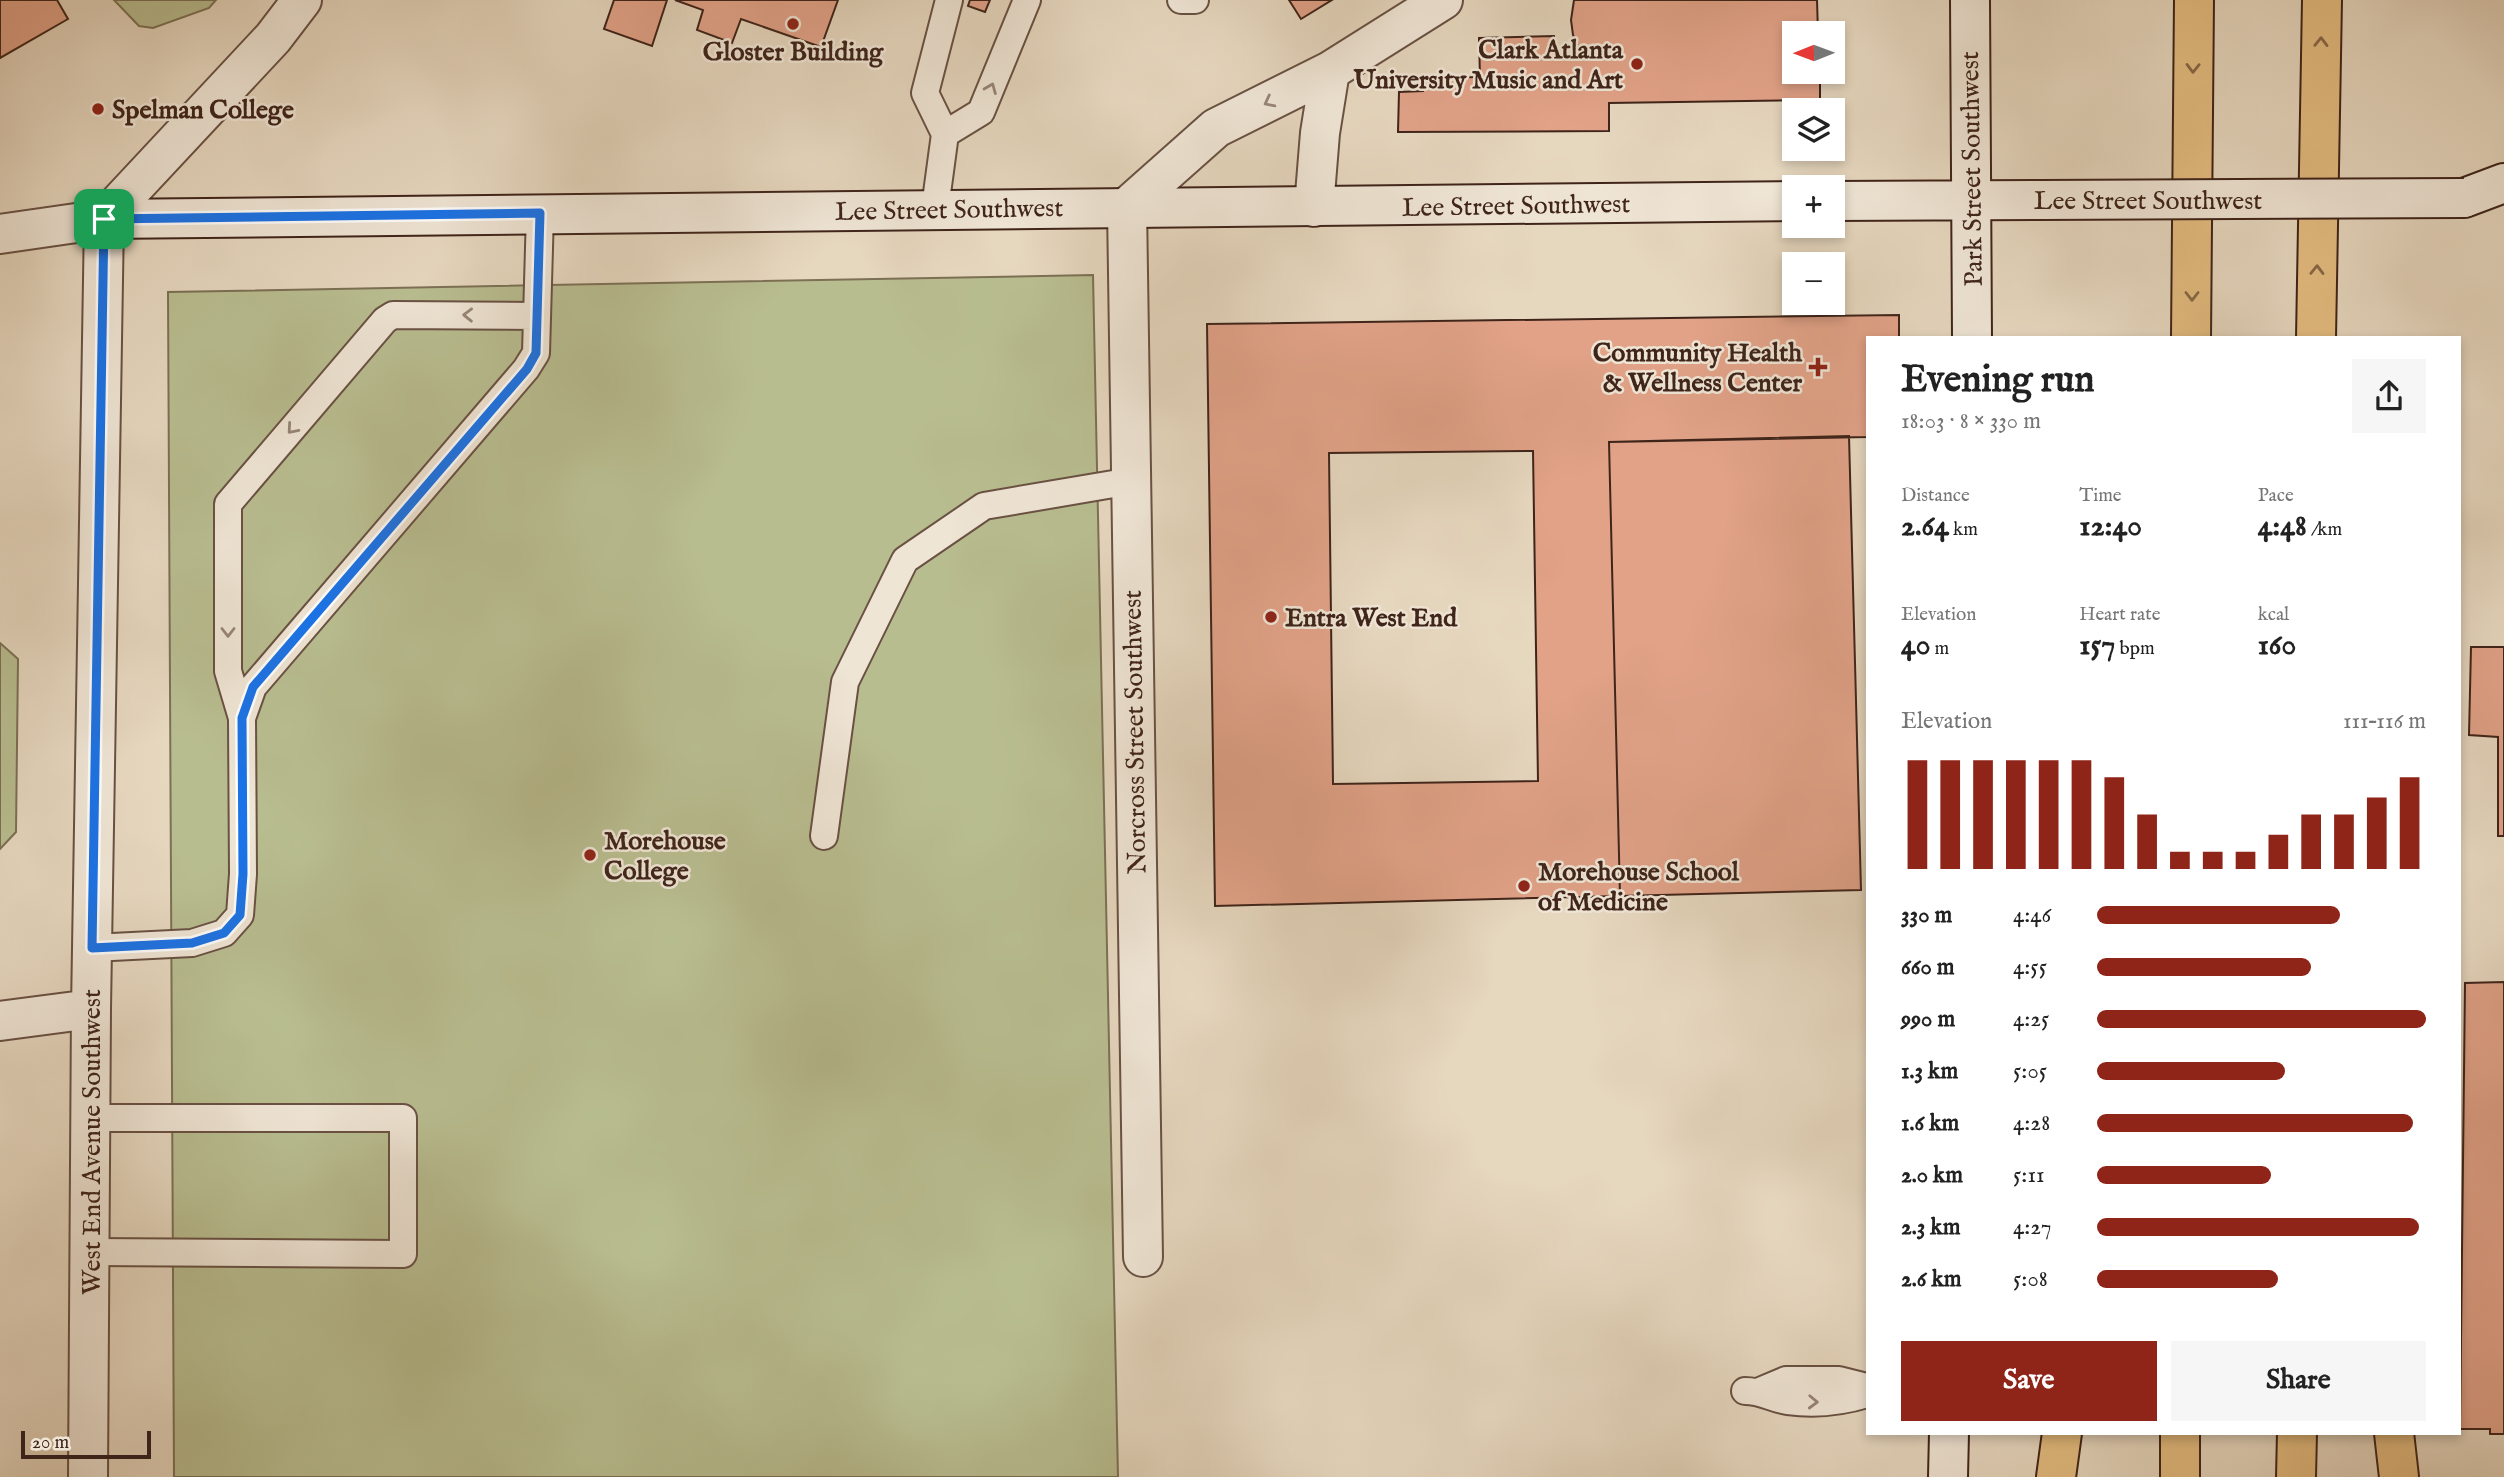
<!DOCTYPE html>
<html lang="en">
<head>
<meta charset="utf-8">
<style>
	body { margin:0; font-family:"IM FELL English",serif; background:#f6f6f6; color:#222; height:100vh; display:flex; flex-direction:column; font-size:26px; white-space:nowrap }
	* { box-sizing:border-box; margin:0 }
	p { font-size:23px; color:#767676 }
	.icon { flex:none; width:38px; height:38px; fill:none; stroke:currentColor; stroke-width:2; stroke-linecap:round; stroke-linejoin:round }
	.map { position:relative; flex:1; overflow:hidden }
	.details { position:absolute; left:1866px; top:336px; width:595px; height:1099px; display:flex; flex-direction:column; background:#fff; border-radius:0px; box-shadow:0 4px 10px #0003 }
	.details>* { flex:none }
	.needle { width:46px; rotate:269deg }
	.controls { position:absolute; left:1782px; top:21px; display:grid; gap:14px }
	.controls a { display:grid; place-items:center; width:63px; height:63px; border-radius:0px; background:#fff; box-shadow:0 4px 10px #0003; font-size:35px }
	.scale { position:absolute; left:21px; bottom:18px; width:130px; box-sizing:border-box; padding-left:7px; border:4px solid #3f241a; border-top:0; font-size:19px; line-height:24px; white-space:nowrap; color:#3f241a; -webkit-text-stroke:5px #efe5d5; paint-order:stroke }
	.pin { position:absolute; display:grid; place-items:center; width:60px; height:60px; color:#fff; margin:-30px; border-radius:14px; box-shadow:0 4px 10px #0006 }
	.round { display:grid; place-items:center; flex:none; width:74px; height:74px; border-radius:0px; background:#f6f6f6 }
	.head { display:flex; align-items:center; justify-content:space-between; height:119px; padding:0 35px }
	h1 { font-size:38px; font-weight:700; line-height:52px }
	.figures { display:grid; grid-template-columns:repeat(3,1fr); gap:10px; height:119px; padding:7px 35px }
	.figures div { display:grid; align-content:center }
	.figures b { font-size:30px; font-weight:700 }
	.figures small { font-size:19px; font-weight:400 }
	.figures p { font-size:19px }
	.chart { height:196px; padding:14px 35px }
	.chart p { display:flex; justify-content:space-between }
	.chart svg { width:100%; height:126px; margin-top:7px; stroke:#8f2418; stroke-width:6 }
	.cta { display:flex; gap:14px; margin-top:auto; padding:14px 35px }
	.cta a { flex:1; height:80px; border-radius:0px; background:#8f2418; color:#fff; font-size:28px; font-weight:700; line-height:80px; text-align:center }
	.cta a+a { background:#f6f6f6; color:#222 }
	ul { padding:0 35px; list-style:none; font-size:23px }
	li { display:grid; grid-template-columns:112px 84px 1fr; align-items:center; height:52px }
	li i { height:18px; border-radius:9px; background:#8f2418 }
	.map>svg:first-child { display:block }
	.green { fill:#b8bd90; stroke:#7c7055; stroke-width:2 }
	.building { fill:#e1a288; stroke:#3f241a; stroke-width:2; fill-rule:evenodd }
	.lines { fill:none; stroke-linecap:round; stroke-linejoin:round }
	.lane-casing { stroke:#695143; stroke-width:30 }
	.street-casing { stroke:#695143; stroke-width:42 }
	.secondary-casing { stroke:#3f241a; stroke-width:42 }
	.highway-casing { stroke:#3f241a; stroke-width:42 }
	.lane { stroke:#efe5d5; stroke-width:26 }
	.street { stroke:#efe5d5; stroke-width:38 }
	.secondary { stroke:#efe5d5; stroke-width:38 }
	.highway { stroke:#e3bc80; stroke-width:38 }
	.secondary-bridge-casing { stroke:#3f241a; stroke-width:42; stroke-linecap:butt }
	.secondary-bridge { stroke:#efe5d5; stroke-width:38 }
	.oneway { stroke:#896848 }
	.oneway2 { stroke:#978478 }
	.route-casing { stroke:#fff; stroke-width:14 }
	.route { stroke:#1a73e8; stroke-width:9 }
	.poi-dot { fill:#8f2418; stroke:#efe5d5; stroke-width:2.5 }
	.labels { text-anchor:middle; stroke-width:5; stroke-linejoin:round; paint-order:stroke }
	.poi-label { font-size:26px; font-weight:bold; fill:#3f241a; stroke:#efe5d5; text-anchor:start }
	.street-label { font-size:26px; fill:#3f241a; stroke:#efe5d5 }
</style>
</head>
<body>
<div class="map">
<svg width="2504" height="1477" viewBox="0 0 2504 1477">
	<rect width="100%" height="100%" fill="#e6d7bf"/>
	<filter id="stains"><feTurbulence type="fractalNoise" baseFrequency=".00286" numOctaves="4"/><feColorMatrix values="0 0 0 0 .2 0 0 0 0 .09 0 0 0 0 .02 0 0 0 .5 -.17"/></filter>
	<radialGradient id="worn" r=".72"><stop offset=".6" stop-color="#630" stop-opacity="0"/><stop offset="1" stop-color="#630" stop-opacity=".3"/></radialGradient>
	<path class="green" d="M114,0H216L209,8L153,28L139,26Z
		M1093,275L1118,1477H174L168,292Z
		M0,643L18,659L16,832L0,849Z"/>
	<path class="building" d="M0,0H57L68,19L0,58Z
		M614,0H667L652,46L604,29Z
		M675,0H838L821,47L741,19L732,43L697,30L703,10Z
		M970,0H990L985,12L968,6Z
		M1289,0H1332L1301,19Z
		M1574,0H1817L1818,33H1794V72H1820V100L1609,103V131L1398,132L1399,92L1423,91L1422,78L1480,77L1479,38L1554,36L1555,56L1582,55L1573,35L1571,20Z
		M1899,315V338H1867V437L1609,442L1620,896L1215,906L1207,324ZM1533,451L1538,781L1333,784L1329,453Z
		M1849,436L1861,890L1620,896L1609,442Z
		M2471,647H2504V836H2498V737L2469,735Z
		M2504,982V1434H2490V1429H2460L2465,983Z"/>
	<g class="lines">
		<defs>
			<path id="lane" d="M1181,0H1195
				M945,134L981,112L1027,0
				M935,208L945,134L925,93L949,0
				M242,718L253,687L526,369L536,353L540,213
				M824,836L845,682L905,560L984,506L1131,481
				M92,948L192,943L224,933L240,915L243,874L242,718L228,671V504L385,320L393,315L536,316
				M90,1252L403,1254V1118H90
				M1745,1391C1763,1391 1772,1399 1788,1401C1816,1405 1841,1402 1867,1394
				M1760,1391L1786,1380H1839L1867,1387"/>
			<path id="street" d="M1314,207L1320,133L1330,71
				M0,234L104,219L273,38L302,0
				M0,1021L91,1009
				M1143,1257L1127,207L1216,128L1330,71L1443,0
				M88,1477L91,1009L104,219"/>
			<path id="secondary" d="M1970,0L1972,338
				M2464,198L2504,183
				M1832,201L2042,200
				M104,219L1794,201
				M1948,1477L1949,1433"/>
			<path id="highway" d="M2191,338L2194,0
				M2316,338L2322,0
				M2394,1433L2399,1477
				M2056,1477L2062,1433
				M2180,1477V1433
				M2296,1477L2297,1433"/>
		</defs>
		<use href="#lane" class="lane-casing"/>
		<use href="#street" class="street-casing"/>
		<use href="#secondary" class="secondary-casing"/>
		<use href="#highway" class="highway-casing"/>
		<use href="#lane" class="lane"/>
		<use href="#street" class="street"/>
		<use href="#secondary" class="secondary"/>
		<use href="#highway" class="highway"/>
		<defs>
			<path id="secondary-bridge" d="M2042,200L2464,198"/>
		</defs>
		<use href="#secondary-bridge" class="secondary-bridge-casing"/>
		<use href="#secondary-bridge" class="secondary-bridge"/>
	</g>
	<defs><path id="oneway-chevron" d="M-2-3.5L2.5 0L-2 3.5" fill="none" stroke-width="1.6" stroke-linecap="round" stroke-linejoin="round" transform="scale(1.75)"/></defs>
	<g class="oneway">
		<use href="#oneway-chevron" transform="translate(2321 42) rotate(-89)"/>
		<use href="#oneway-chevron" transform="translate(2193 68) rotate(91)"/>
		<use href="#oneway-chevron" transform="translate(2317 270) rotate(-89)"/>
		<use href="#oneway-chevron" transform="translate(2192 296) rotate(90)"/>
	</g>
	<g class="oneway2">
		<use href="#oneway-chevron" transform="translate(991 88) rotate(-68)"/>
		<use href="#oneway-chevron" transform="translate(1269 102) rotate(153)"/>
		<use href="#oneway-chevron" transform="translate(468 315) rotate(-179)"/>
		<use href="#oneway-chevron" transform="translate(292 429) rotate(131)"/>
		<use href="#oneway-chevron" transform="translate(228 632) rotate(90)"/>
		<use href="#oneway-chevron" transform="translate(1813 1402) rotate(2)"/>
	</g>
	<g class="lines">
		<defs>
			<path id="route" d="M540,213L536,353L527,369L253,687L242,718L243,874L240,915L224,933L192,943L92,948L104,219Z"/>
		</defs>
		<use href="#route" class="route-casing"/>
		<use href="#route" class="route"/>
	</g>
	<g class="poi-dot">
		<circle cx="793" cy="24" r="7"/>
		<circle cx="1637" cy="64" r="7"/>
		<circle cx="98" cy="109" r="7"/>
		<path d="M1814.5 356.5h7v7h7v7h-7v7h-7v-7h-7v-7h7z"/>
		<circle cx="1271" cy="617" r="7"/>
		<circle cx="590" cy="855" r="7"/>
		<circle cx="1524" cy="886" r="7"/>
	</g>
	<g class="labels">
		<g class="poi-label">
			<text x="1623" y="58" text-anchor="end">Clark Atlanta<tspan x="1623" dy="30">University Music and Art</tspan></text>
			<text x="793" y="60" text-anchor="middle">Gloster Building</text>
			<text x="112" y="118">Spelman College</text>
			<text x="1802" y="361" text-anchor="end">Community Health<tspan x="1802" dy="30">&amp; Wellness Center</tspan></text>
			<text x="1285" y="626">Entra West End</text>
			<text x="604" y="849">Morehouse<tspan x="604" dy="30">College</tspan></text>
			<text x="1538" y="880">Morehouse School<tspan x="1538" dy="30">of Medicine</tspan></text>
		</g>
		<g class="street-label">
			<text transform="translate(1971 169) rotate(-91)" y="9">Park Street Southwest</text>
			<text x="2148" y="209">Lee Street Southwest</text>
			<text transform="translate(1516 205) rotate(-1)" y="9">Lee Street Southwest</text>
			<text transform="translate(949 209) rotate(-1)" y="9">Lee Street Southwest</text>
			<text transform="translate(1134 732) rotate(-91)" y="9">Norcross Street Southwest</text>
			<text transform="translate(91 1142) rotate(-90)" y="9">West End Avenue Southwest</text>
		</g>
	</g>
	<rect width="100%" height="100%" filter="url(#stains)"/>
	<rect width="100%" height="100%" fill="url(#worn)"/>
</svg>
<div class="controls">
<a><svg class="needle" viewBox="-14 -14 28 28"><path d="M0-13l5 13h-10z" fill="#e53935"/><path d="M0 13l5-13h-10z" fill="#767676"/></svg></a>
<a><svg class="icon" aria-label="layers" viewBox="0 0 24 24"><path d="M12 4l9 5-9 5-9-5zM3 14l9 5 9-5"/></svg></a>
<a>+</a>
<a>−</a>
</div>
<div class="scale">20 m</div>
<div class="pin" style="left:104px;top:219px;background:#1e9e55"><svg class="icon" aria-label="arrive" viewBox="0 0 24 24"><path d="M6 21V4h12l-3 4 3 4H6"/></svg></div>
<section class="details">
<div class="head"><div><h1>Evening run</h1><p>18:03 · 8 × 330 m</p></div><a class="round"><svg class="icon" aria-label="share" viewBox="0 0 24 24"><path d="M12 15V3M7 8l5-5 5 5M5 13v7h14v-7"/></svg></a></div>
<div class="figures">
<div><p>Distance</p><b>2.64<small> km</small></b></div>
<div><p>Time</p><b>12:40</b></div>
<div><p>Pace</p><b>4:48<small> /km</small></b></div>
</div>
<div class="figures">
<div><p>Elevation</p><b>40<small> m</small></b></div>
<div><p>Heart rate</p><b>157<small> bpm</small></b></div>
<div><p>kcal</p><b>160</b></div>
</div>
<div class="chart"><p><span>Elevation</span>111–116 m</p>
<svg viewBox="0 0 160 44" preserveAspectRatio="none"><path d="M5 44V6M15 44V6M25 44V6M35 44V6M45 44V6M55 44V6M65 44V12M75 44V25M85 44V38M95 44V38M105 44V38M115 44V32M125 44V25M135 44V25M145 44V19M155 44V12"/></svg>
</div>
<ul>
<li><b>330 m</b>4:46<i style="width:74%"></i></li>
<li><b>660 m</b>4:55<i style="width:65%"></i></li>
<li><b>990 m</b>4:25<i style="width:100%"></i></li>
<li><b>1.3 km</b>5:05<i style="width:57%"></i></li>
<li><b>1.6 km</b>4:28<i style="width:96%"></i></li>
<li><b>2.0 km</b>5:11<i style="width:53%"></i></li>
<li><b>2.3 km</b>4:27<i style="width:98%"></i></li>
<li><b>2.6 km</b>5:08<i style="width:55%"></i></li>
</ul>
<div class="cta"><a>Save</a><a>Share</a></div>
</section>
</div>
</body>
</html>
